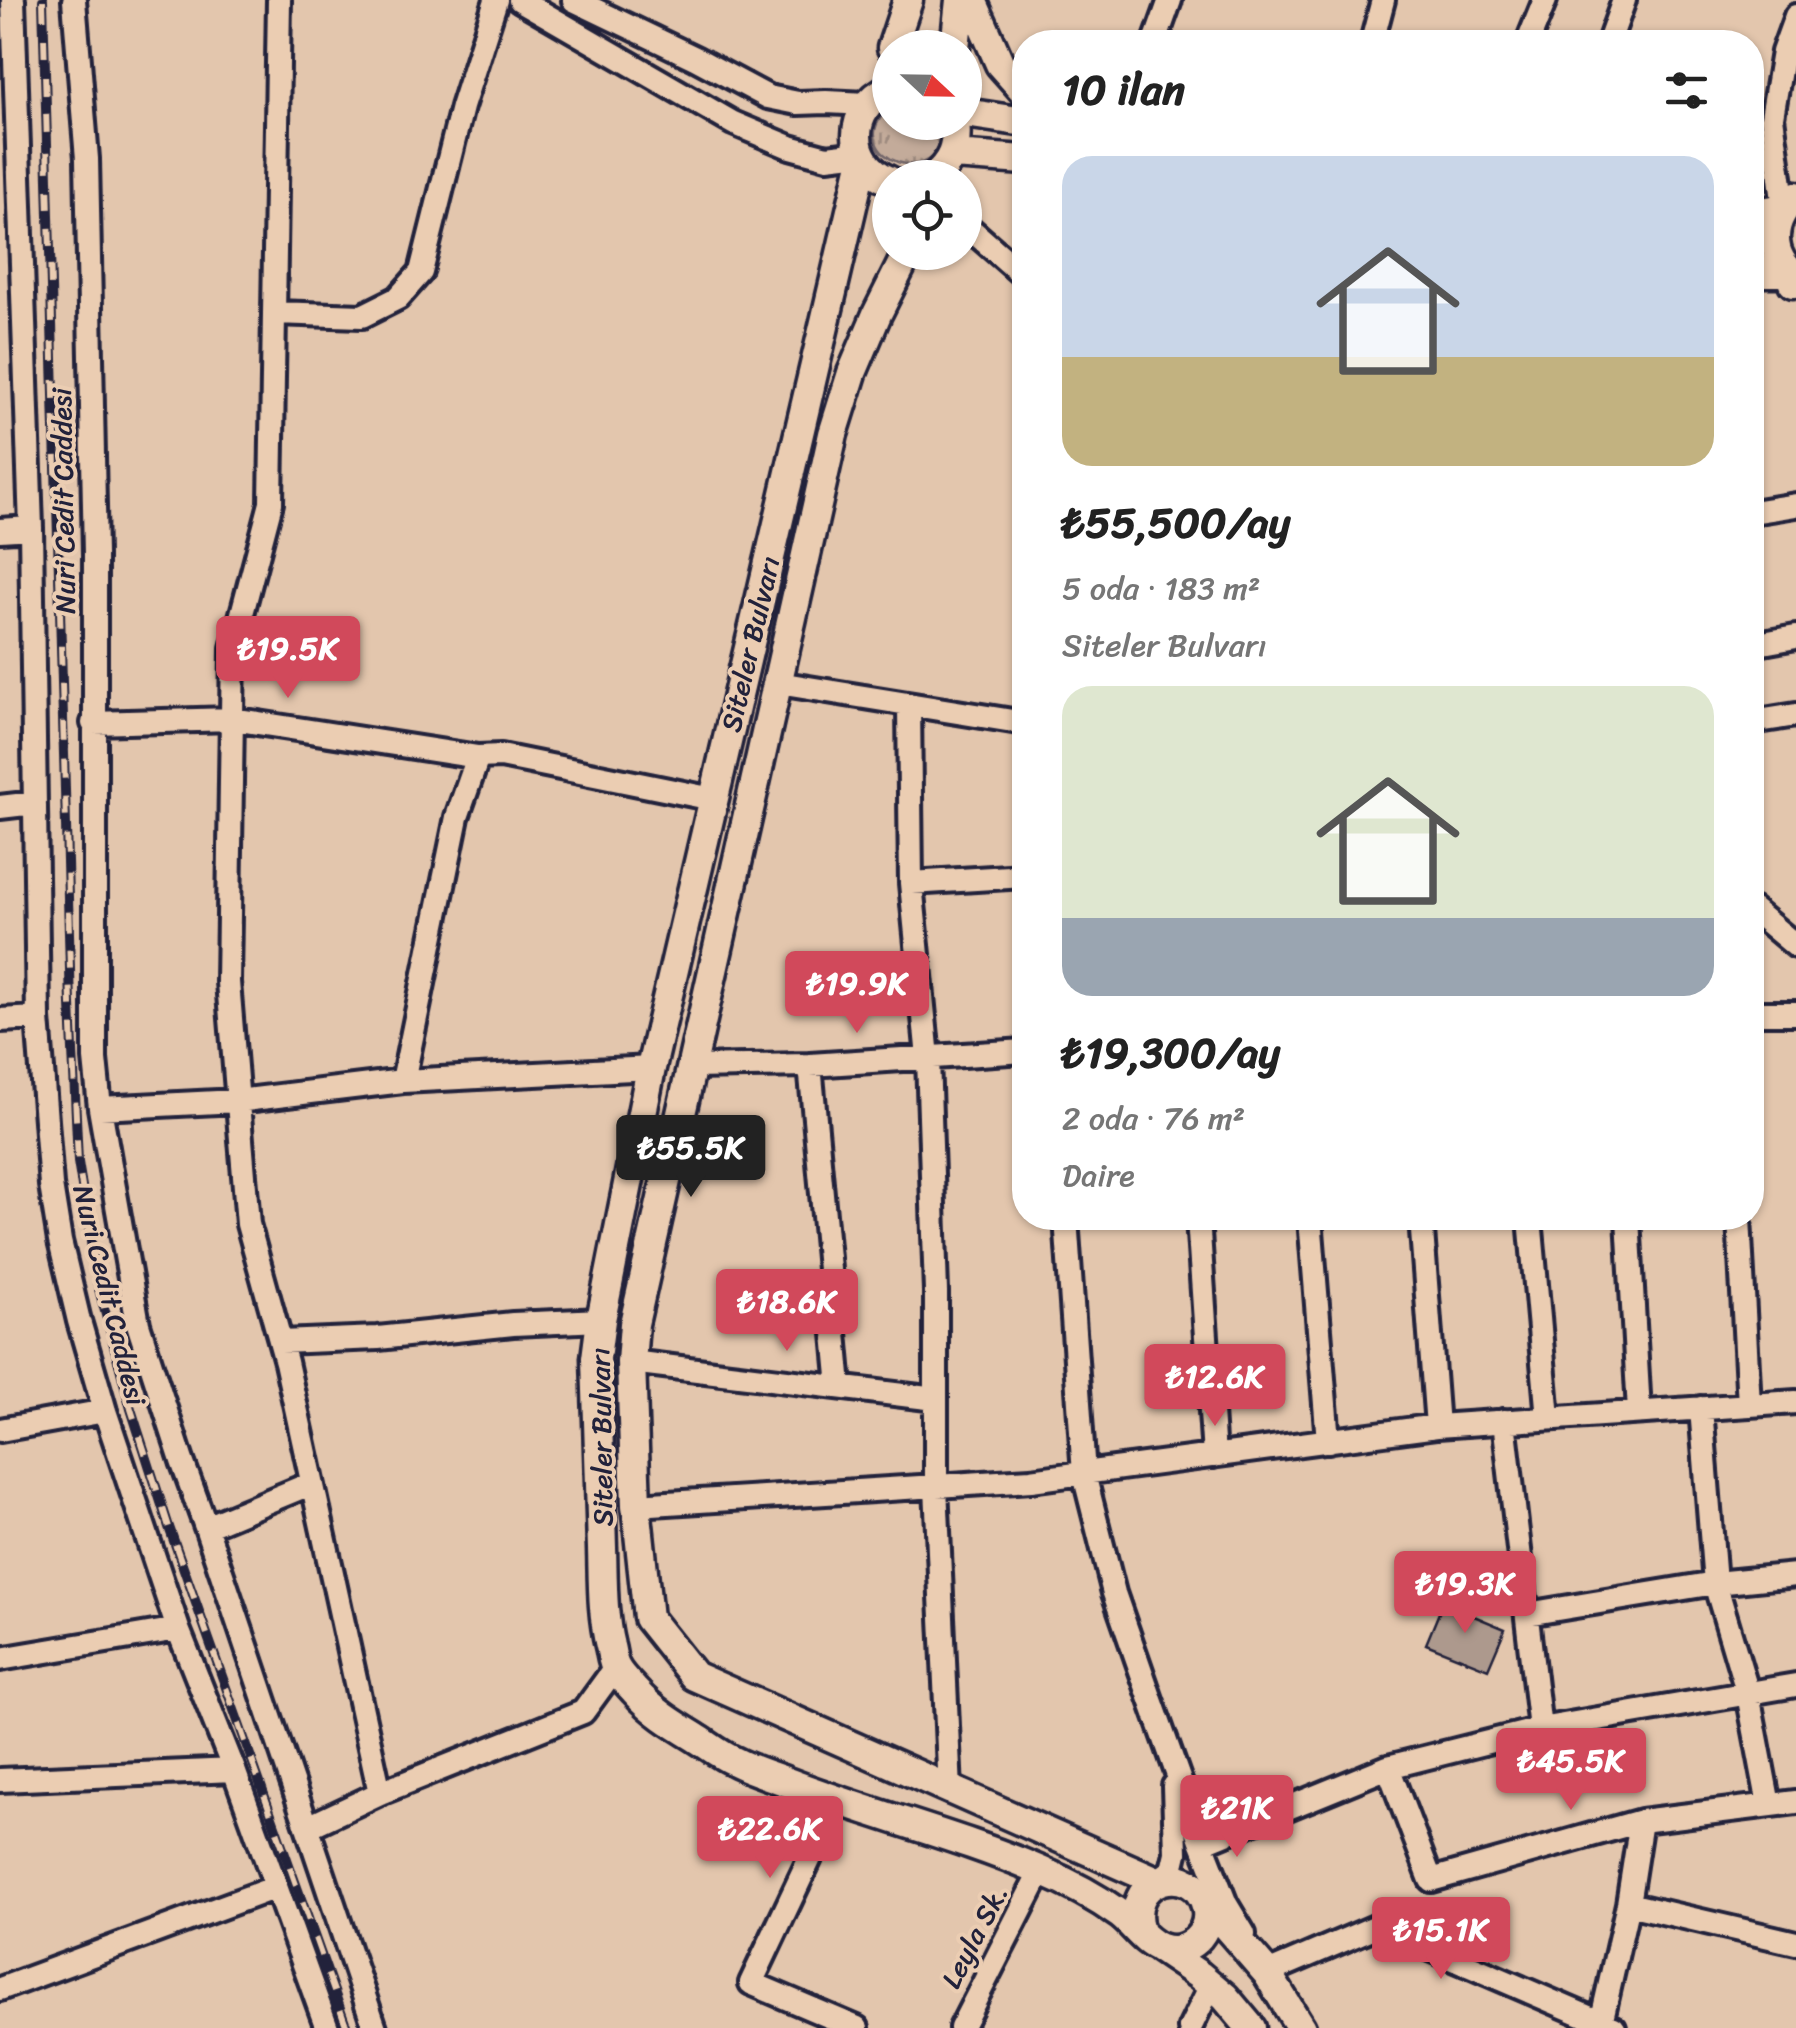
<!DOCTYPE html>
<html lang="tr">
<meta charset="utf-8">
<style>
body{margin:0;font-family:Sriracha,sans-serif;background:#f2f2f2;color:#222;height:100vh;display:flex;flex-direction:column;font-size:38px;white-space:nowrap}
*{box-sizing:border-box;margin:0}
p{font-size:32px;color:#767676}
.icon{flex:none;width:55px;height:55px;fill:none;stroke:currentColor;stroke-width:2;stroke-linecap:round;stroke-linejoin:round}
.map{position:relative;flex:1;overflow:hidden}
.side{position:absolute;left:1012px;top:30px;width:752px;height:1200px;display:flex;flex-direction:column;background:#fff;border-radius:40px;box-shadow:0 2px 8px #0004}
.side>*{flex:none}
.needle{width:65px;rotate:112deg}
.controls{position:absolute;left:872px;top:30px;display:grid;gap:20px}
.controls a{display:grid;place-items:center;width:110px;height:110px;border-radius:50%;background:#fff;box-shadow:0 2px 8px #0004;font-size:50px}
.price{position:absolute;translate:-50% -85px;padding:0 22px;border-radius:10px;background:#d1495b;color:#fff;font-size:32px;line-height:65px;filter:drop-shadow(0 2px 5px #0008)}
.price::after{content:'';position:absolute;left:50%;top:60px;width:30px;height:22px;margin-left:-15px;background:inherit;clip-path:polygon(0 0,100% 0,50% 100%)}
.price.on{background:#222;color:#fff}
ul{padding:0;list-style:none}
li{display:grid;align-content:center;gap:20px;height:530px;padding:0 50px}
li span{display:grid;place-items:center;height:310px;border-radius:30px;color:#555}
li>.icon{margin-inline-start:auto}
span .icon{width:180px;height:180px;fill:#fffc;stroke-width:1}
li b{font-size:42px}
h2{display:flex;justify-content:space-between;align-items:center;height:120px;padding:0 50px;font-size:42px}
.map>svg:first-child{display:block}
.grass{fill:url(#grass-tufts);stroke:#72666a;stroke-width:2.5}
.building{fill:#ad998d;stroke:#22223b;stroke-width:2.5}
.lines{fill:none;stroke-linecap:round;stroke-linejoin:round}
.minor-casing{stroke:#22223b;stroke-width:30}
.major-casing{stroke:#22223b;stroke-width:35}
.minor{stroke:#ebcdb2;stroke-width:22}
.major{stroke:#ebcdb2;stroke-width:28}
.rail-casing{stroke:#22223b;stroke-width:10}
.rail{stroke:#ebcdb2;stroke-width:6;stroke-dasharray:19;stroke-linecap:butt}
.labels{text-anchor:middle;stroke-width:8;stroke-linejoin:round;paint-order:stroke}
.street-label{font-size:28px;fill:#22223b;stroke:#ebcdb2}
</style>
<div class="map">
<svg width="1796" height="2028" viewBox="0 0 1796 2028">
<defs>
<pattern id="grass-tufts" width="24" height="20" patternUnits="userSpaceOnUse" patternTransform="scale(2.5)"><rect width="24" height="20" fill="#c3ab9a"/><path d="M3 7l-1-3M5 7V3M7 7l1-3M15 17l-1-3M17 17v-4M19 17l1-3" fill="none" stroke="#9e8b7f"/></pattern>
</defs>
<rect width="100%" height="100%" fill="#e3c6ad"/>
<filter id="ink" filterUnits="userSpaceOnUse"><feTurbulence type="fractalNoise" baseFrequency=".01" numOctaves="2"/><feDisplacementMap in="SourceGraphic" scale="20" xChannelSelector="R" yChannelSelector="G"/><feConvolveMatrix kernelMatrix="1 2 1 2 8 2 1 2 1" color-interpolation-filters="sRGB"/></filter>
<g filter="url(#ink)">
<path class="grass" d="M890,107V122L938,123C952,198 834,158 890,107Z"/>
<path class="building" d="M1443,1603L1505,1629L1488,1669L1426,1644Z"/>
<g class="lines">
<defs>
<path id="minor" d="M13,0L31,528L38,1018L51,1185L60,1241L79,1321L105,1411L178,1629L234,1770L327,2028
M74,0L87,159L95,555V1059L100,1108L138,1324L182,1461L206,1527
M279,0L271,503L233,648L228,982L248,1224L286,1362L380,1793
M520,0L733,123L790,147L827,157L861,153
M574,0L695,58L768,97L798,103L826,102L867,104
M1155,42L1170,0
M1372,42L1383,0
M1528,42L1545,0
M1609,42L1624,0
M1784,208L1772,117L1783,52L1796,16
M965,221L967,226L1025,277
M275,313L362,316L398,298L421,272L462,107L496,0
M1752,512L1796,505
M0,530L31,528
M1752,645L1796,637
M778,683L1025,723
M909,705L911,883L928,1058L936,1292V1487L950,1791
M1752,722L1796,715
M93,723L232,719L478,757
M0,807L34,803
M911,883L1025,876
M1752,909L1796,946
M1752,1013H1796
M0,1020L38,1018
M810,1065L840,1387
M691,1067L810,1065L1025,1051
M403,1081L457,817L478,757L501,756L713,799
M100,1108L237,1101L403,1081L651,1068
M1066,1218L1084,1474L1114,1593L1150,1697L1202,1843L1226,1904L1244,1934
M1198,1218L1214,1456
M1310,1218L1328,1441
M1421,1218L1437,1426
M1530,1218L1548,1418
M1628,1218L1639,1412
M1739,1218L1749,1405
M281,1342L378,1338L513,1324L601,1320
M631,1362L936,1399
M1701,1408L1715,1583L1748,1694L1769,1805
M1504,1421L1540,1729
M0,1430L105,1411
M312,1483L206,1527L375,2028
M636,1505L1031,1480L1437,1426L1796,1402
M1527,1614L1715,1583L1796,1575
M0,1659L178,1629
M1388,1767L1431,1880L1641,1821L1796,1802
M0,1780L234,1770
M837,1801L751,1983L857,2028
M308,1827L380,1793L583,1712L615,1668
M1202,1843L1388,1767L1540,1729L1796,1685
M1157,1881L1172,1870L1176,1853L1174,1786
M1628,1904L1796,1943
M1260,1962L1267,1973L1377,1926L1614,2028
M0,1989L276,1887
M1601,2023L1628,1904L1641,1821
M961,2028L1041,1871
M1190,2028L1211,1985"/>
<path id="major" d="M972,0L1000,64L1025,92
M892,48L908,0
M955,48L960,0
M890,88C847,108 845,162 890,181
M965,113L1025,122
M953,155L1025,160
M863,159L651,1068L601,1320L596,1358C598,1421 600,1485 602,1548C603,1581 602,1614 610,1646C612,1653 612,1662 616,1668C620,1676 629,1684 635,1691C654,1712 672,1723 695,1737C708,1745 720,1755 734,1761C751,1770 772,1776 790,1783C873,1815 960,1836 1041,1871C1070,1883 1096,1897 1121,1915C1135,1926 1145,1943 1161,1948C1187,1957 1213,1932 1206,1906C1194,1859 1122,1876 1140,1932
M933,178C952,162 958,147 955,122
M1796,196C1770,219 1766,254 1796,277
M1752,214L1784,208
M908,252L877,314L852,373L833,434L634,1324L631,1362L636,1505L648,1618L694,1676L1157,1881
M1752,272H1789L1793,283
M1206,1903L1267,1973L1301,2028
M1159,1948L1199,1975L1225,1997L1251,2028"/>
</defs>
<use href="#minor" class="minor-casing"/>
<use href="#major" class="major-casing"/>
<use href="#minor" class="minor"/>
<use href="#major" class="major"/>
<defs>
<path id="rail" d="M43,0L71,1005L78,1162L98,1285L131,1409L169,1527L347,2028"/>
</defs>
<use href="#rail" class="rail-casing"/>
<use href="#rail" class="rail"/>
</g>
</g>
<g class="labels">
<g class="street-label">
<text transform="translate(63 501) rotate(-91)" y="10">Nuri Cedit Caddesi</text>
<text transform="translate(750 644) rotate(-77)" y="10">Siteler Bulvarı</text>
<text transform="translate(110 1295) rotate(76)" y="10">Nuri Cedit Caddesi</text>
<text transform="translate(601 1437) rotate(-91)" y="10">Siteler Bulvarı</text>
<text transform="translate(974 1936) rotate(-63)" y="10">Leyla Sk.</text>
</g>
</g>
</svg>
<div class="controls">
<a><svg class="needle" viewBox="-14 -14 28 28"><path d="M0-13l5 13h-10z" fill="#e53935"/><path d="M0 13l5-13h-10z" fill="#767676"/></svg></a>
<a><svg class="icon" aria-label="locate" viewBox="0 0 24 24"><circle cx="12" cy="12" r="6"/><path d="M12 2v4M12 18v4M2 12h4M18 12h4"/></svg></a>
</div>
<b class="price" style="left:288px;top:701px">₺19.5K</b>
<b class="price" style="left:857px;top:1036px">₺19.9K</b>
<b class="price on" style="left:691px;top:1200px">₺55.5K</b>
<b class="price" style="left:787px;top:1354px">₺18.6K</b>
<b class="price" style="left:1215px;top:1429px">₺12.6K</b>
<b class="price" style="left:1465px;top:1636px">₺19.3K</b>
<b class="price" style="left:1571px;top:1813px">₺45.5K</b>
<b class="price" style="left:1237px;top:1860px">₺21K</b>
<b class="price" style="left:770px;top:1881px">₺22.6K</b>
<b class="price" style="left:1441px;top:1982px">₺15.1K</b>
<section class="side">
<h2>10 ilan<svg class="icon" aria-label="filters" viewBox="0 0 24 24"><path d="M4 7h16M4 17h16"/><circle cx="9" cy="7" r="2"/><circle cx="15" cy="17" r="2"/></svg></h2>
<ul>
<li><span style="background:linear-gradient(#c9d6e8 65%,#c2b280 0)"><svg class="icon" aria-label="home" viewBox="0 0 24 24"><path d="M3 11l9-7 9 7M6 9v11h12V9"/></svg></span><div><b>₺55,500/ay</b><p>5 oda · 183 m²</p><p>Siteler Bulvarı</p></div></li>
<li><span style="background:linear-gradient(#dfe7d0 75%,#9aa5b1 0)"><svg class="icon" aria-label="home" viewBox="0 0 24 24"><path d="M3 11l9-7 9 7M6 9v11h12V9"/></svg></span><div><b>₺19,300/ay</b><p>2 oda · 76 m²</p><p>Daire</p></div></li>
</ul>
</section>
</div>
